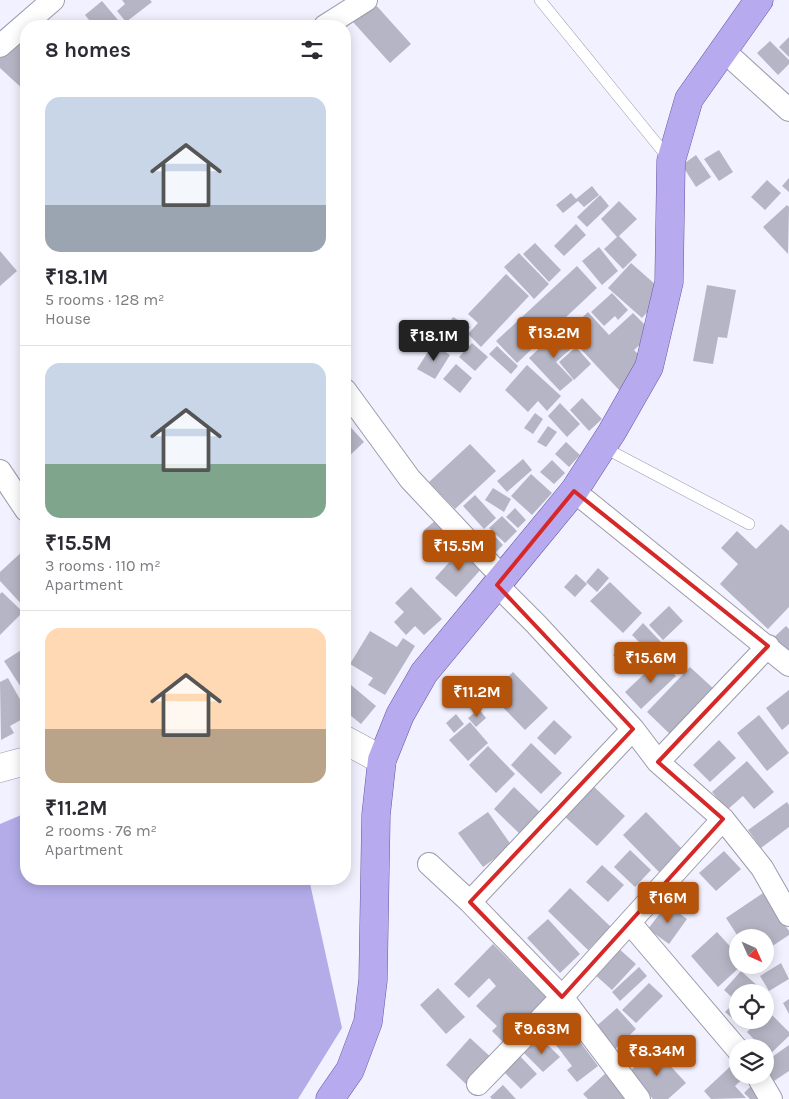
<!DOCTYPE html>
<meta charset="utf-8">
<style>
body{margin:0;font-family:Karla,sans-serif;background:#f7f7f7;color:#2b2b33;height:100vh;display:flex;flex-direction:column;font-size:19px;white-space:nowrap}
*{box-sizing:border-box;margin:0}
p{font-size:16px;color:#7c7c81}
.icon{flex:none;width:28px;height:28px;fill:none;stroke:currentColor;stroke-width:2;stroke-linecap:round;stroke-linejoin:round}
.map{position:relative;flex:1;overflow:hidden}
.sheet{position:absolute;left:20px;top:20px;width:331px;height:865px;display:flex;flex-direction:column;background:#fff;border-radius:20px;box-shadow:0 2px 12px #0003}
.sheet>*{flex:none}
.needle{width:32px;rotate:135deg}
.tools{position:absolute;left:729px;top:929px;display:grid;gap:10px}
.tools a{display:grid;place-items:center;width:45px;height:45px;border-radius:50%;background:#fff;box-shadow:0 2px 12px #0003;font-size:25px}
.price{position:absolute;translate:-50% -42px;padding:0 11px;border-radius:5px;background:#b45309;color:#fff;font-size:16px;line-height:32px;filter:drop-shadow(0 1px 2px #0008)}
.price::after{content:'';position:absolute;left:50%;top:30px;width:15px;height:11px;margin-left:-8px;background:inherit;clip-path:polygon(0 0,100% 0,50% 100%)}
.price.current{background:#222;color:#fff}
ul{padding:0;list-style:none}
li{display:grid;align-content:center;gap:10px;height:265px;padding:0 25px}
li+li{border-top:1px solid #e1e1e2}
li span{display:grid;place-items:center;height:155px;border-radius:15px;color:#555}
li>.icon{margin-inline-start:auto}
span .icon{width:90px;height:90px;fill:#fffc;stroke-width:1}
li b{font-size:21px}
h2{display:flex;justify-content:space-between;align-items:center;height:60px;padding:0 25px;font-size:21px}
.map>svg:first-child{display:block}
.water{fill:#b3ace9}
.building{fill:#b6b5c5}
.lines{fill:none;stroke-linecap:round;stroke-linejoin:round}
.lane-casing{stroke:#9c9bab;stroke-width:12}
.street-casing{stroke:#9c9bab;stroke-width:24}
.secondary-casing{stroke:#9c9bab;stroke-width:29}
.primary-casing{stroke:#6656a4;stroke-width:29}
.lane{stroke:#fff;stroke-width:11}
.street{stroke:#fff;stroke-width:22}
.secondary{stroke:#fff;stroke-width:28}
.primary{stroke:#b8aaef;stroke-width:28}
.marked{fill:none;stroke:#d62828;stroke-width:4;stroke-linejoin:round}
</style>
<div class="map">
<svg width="789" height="1099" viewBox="0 0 789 1099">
<rect width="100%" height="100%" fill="#f2f1ff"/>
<path class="water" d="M26,813V879H309L342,1028L298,1099H0V824Z"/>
<path class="building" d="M122,0H150L152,2L126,22L117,11L125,4Z
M102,1L123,26H94L85,15Z
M374,3L411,44L390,63L353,22Z
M789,37V57L779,47Z
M19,38L26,45V92L0,68V58Z
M770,41L789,60V64L778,75L757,53Z
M719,150L733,172L719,181L704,159Z
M696,155L711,177L696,187L682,165Z
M789,178V192L782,186Z
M767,180L781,193L765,210L751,197Z
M592,186L599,195L584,207L578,201L563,213L556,205L571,193L576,199Z
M600,195L609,206L587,227L577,217Z
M619,201L637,219L619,236L637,255L623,269L604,249L617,237L601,219Z
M787,205L789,207L788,254L763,227Z
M576,224L586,235L564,256L554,246Z
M535,243L561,270L549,282L523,254Z
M599,247L618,271L602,285L582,261Z
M0,251L17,271L0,286Z
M519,253L549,284L534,299L504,267Z
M631,263L665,293L642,318L608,288Z
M577,266L597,288L517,363L496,341Z
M506,274L529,296L481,347L468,334L478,323L468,314Z
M707,285L736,290L727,338L718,337L713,364L693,361Z
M612,293L628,310L618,320L615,316L604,326L591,312Z
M588,312L609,335L633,313L653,333L634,350L647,363L619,390L566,333Z
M453,317L470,327L455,351L438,341Z
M560,329L575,345L556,362L573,380L560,391L529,358Z
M472,343L488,357L475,371L459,357Z
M433,344L450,355L435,379L417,369Z
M497,346L518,366L511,374L489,354Z
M576,347L591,364L574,380L559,362Z
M456,364L472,378L460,393L443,379Z
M527,365L561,396L547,411L538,401L528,412L505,390Z
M582,398L602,419L589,431L570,410Z
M560,403L580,424L567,437L548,416Z
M535,413L543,419L533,434L524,428Z
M345,421L364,442L345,460Z
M548,426L557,432L546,447L537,442Z
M566,442L580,455L569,467L555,454Z
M470,444L496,471L455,509L429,482Z
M523,459L532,470L507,492L497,481Z
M552,460L565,473L554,484L540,472Z
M531,474L552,493L532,515L511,496Z
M493,488L511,499L504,512L485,500Z
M475,495L496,518L484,529L463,506Z
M515,508L526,520L518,528L506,517Z
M502,516L517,531L505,543L489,528Z
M436,520L457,543L444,554L423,531Z
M781,524L789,531V607L768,629L720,584L738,564L721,548L737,531L756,549Z
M489,530L503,545L491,557L476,542Z
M26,548V609L0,581V572Z
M462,548L483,567L456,597L435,578Z
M598,568L609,578L597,592L586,582Z
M576,574L587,584L575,597L564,587Z
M610,582L642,613L623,633L590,601Z
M411,587L442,619L424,635L415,626L406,635L394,622L404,612L395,603Z
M2,592L23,612L0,635V594Z
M669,606L683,621L663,640L649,625Z
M643,623L661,642L650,653L632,635Z
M786,626L789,629V661L770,641Z
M370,631L397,647L403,638L415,646L385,695L368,685L373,678L350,664Z
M625,643L643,662L631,673L613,655Z
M26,647V695L4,661Z
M660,659L676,676L641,709L625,692Z
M690,667L715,690L672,736L647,712Z
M513,672L548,708L525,730L490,694Z
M8,678L26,710V717L10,726L14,733L1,740L0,682Z
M345,680L376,706L361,724L345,711Z
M789,690V724L782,730L766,708Z
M479,709L486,718L476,727L468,718Z
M456,714L464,724L454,733L446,723Z
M759,715L789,753L767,771L737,733Z
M554,720L572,737L555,755L537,738Z
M470,722L488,743L468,761L449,740Z
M719,740L736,758L710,782L693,765Z
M531,743L562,773L541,794L511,765Z
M488,746L515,774L496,793L469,765Z
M747,761L774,792L754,809L743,796L727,810L712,792Z
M591,784L625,816L597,846L563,815Z
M514,787L541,813L521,835L494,809Z
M787,802L789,805V827L761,848L748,830Z
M488,812L512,846L483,867L458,833Z
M646,812L682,849L659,872L623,835Z
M630,850L651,870L635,887L614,867Z
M724,851L741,869L716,891L699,873Z
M602,865L624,885L608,902L586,882Z
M570,888L611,927L588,950L548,911Z
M763,893L789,931V935L765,951V938H739L726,918Z
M667,904L687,919L669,944L648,929Z
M548,919L580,954L560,973L527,938Z
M717,932L738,955V965H742L718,987L691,956Z
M493,944L552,1003L506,1045L492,1031L497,1026L476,1006L496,986L489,978L469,998L454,984Z
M617,947L636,964L612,990L593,973Z
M781,963L789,979L769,991L760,976Z
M639,967L647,976L620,1001L612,992Z
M741,971L760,988L756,992H738V1012L732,1018L725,1012L736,1001L724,990Z
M649,983L663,996L636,1023L622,1010Z
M438,988L465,1017L446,1034L420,1005Z
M789,999V1014L783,1003Z
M617,1008L636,1029L612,1052L592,1030Z
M768,1011L789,1032V1036L769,1055L765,1051V1048H762L747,1032L759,1020H765V1015Z
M560,1015L598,1066L577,1082L567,1070L572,1066L543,1028Z
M540,1037L560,1057L543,1072L524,1053Z
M470,1038L494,1060L469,1087L446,1065Z
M789,1045V1071L774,1081L765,1067V1062Z
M655,1049L686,1083L668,1099H653L629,1072Z
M518,1054L537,1074L521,1089L502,1070Z
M734,1063L738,1066V1075H747L735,1086L746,1098L711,1099L704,1091Z
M607,1072L632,1099H588L583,1094Z
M754,1083L763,1099H750L744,1093Z
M503,1085L516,1099H492L490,1097Z"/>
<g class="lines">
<defs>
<path id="lane" d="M540,0L670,160
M603,447L749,524"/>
<path id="street" d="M325,26L366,0
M0,46L53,0
M724,51L789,110
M345,390L410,479L503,578
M0,471L26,510
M574,491L789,665
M497,585L536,624L633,729L658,762L723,819L762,868L789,915
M658,762L768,646
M429,864L470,902L562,997L639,1099
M470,902L633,729
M630,923L738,1050
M757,1075L771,1099
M478,1084L562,997L723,819"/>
<path id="secondary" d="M345,740L382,760
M0,768L26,761"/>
<path id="primary" d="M330,1099L350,1070L368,1022L373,980L376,815L382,760L400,715L424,673L574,491L612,432L649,367L669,282L671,161L689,99L759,0"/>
</defs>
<use href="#lane" class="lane-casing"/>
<use href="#street" class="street-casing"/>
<use href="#secondary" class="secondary-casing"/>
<use href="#primary" class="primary-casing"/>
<use href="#lane" class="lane"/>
<use href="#street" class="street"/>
<use href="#secondary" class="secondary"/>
<use href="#primary" class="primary"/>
</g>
<path class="marked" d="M574,491L768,646L658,762L723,819L562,997L470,902L633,729L497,585Z"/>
</svg>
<div class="tools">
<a><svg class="needle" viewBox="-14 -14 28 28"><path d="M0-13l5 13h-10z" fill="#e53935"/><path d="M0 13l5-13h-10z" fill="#7c7c81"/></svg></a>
<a><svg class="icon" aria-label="locate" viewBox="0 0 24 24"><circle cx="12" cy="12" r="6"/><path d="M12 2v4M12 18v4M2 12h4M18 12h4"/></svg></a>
<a><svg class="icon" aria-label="layers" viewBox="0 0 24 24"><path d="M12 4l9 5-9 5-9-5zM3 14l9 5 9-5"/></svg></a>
</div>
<b class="price" style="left:554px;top:359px">₹13.2M</b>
<b class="price current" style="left:434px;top:362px">₹18.1M</b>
<b class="price" style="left:459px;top:572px">₹15.5M</b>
<b class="price" style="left:651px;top:684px">₹15.6M</b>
<b class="price" style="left:477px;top:718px">₹11.2M</b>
<b class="price" style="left:668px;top:924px">₹16M</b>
<b class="price" style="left:542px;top:1055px">₹9.63M</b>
<b class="price" style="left:657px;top:1077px">₹8.34M</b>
<section class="sheet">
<h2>8 homes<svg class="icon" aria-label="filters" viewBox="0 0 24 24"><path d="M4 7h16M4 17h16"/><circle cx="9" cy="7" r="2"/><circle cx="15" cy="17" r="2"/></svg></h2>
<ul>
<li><span style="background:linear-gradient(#c9d6e8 70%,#9aa5b1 0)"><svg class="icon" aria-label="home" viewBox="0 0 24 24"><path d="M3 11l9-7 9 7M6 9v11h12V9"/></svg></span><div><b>₹18.1M</b><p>5 rooms · 128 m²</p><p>House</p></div></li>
<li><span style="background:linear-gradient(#c9d6e8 65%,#7fa58c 0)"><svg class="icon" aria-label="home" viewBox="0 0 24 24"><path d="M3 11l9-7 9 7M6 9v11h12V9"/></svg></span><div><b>₹15.5M</b><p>3 rooms · 110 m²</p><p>Apartment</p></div></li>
<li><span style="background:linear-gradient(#ffd9b3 65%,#b9a48a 0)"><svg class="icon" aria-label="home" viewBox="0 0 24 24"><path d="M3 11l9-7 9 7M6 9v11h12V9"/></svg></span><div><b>₹11.2M</b><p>2 rooms · 76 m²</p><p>Apartment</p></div></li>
</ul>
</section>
</div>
